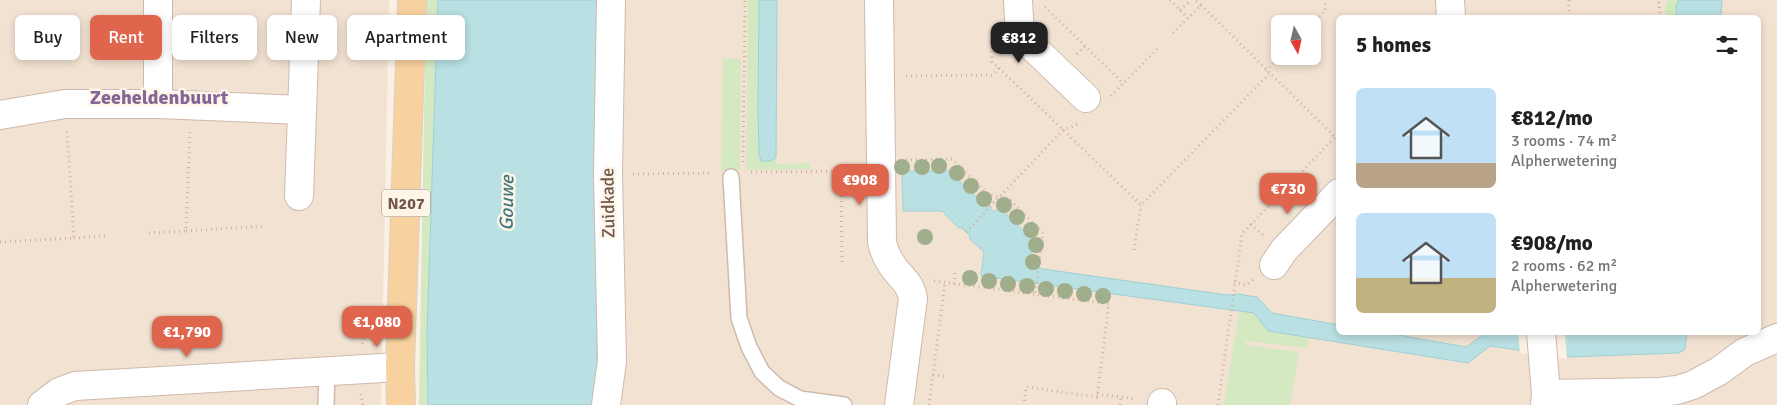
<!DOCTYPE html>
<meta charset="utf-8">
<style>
body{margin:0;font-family:Signika,sans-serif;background:#f6f6f6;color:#202124;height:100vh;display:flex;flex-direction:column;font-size:19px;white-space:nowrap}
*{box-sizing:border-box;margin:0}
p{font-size:16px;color:#757577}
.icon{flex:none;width:28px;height:28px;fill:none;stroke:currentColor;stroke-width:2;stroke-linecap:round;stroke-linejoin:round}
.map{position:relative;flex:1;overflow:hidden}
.side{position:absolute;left:1336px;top:15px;width:425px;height:320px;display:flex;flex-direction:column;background:#fff;border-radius:8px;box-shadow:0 2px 8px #0003}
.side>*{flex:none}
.top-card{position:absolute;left:15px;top:15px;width:475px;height:45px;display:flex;gap:10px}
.needle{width:32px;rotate:172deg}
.controls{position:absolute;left:1271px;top:15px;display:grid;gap:10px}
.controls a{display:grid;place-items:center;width:50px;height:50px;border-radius:8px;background:#fff;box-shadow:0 2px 8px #0003;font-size:25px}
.price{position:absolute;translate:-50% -42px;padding:0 11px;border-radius:10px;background:#e0654d;color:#fff;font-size:16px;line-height:32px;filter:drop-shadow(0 1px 2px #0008)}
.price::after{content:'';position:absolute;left:50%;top:30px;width:15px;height:11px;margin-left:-8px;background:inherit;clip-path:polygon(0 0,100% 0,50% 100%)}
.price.current{background:#222;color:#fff}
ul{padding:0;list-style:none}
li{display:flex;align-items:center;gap:15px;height:125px;padding:0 20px}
li span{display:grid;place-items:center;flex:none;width:140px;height:100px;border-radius:8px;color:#555}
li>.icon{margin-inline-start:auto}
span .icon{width:60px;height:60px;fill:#fffc;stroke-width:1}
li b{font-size:21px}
h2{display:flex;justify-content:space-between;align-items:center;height:60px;padding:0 20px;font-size:21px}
.pill{padding:0 18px;border-radius:8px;background:#fff;box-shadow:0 2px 8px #0003;font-size:18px;line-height:45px}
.pill.current{background:#e0654d;color:#fff}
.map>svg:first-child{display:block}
.residential{fill:#f2e2d2;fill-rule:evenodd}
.green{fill:#d4e8c2}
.water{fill:#b9e0e3;stroke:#9fd0d5}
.pier{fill:#fbf0e3}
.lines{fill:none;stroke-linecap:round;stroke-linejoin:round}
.service-casing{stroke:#cebaad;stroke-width:18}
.minor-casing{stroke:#cebaad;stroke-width:30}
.primary-casing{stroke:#d8d0cc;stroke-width:30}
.path{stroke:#d4b19f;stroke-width:3;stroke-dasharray:1 4;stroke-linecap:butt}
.service{stroke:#fff;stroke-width:15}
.minor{stroke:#fff;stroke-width:28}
.primary{stroke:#f7d19e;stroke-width:28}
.tree{fill:#a0ae8b}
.labels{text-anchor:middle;stroke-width:5;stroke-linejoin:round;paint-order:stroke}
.shield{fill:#fef5e9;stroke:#9c867a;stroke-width:1}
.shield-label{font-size:16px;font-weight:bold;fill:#72564a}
.street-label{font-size:18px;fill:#72564a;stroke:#fef5e9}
.water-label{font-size:19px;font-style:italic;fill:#42777e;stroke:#fef5e9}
.quarter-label{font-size:20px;font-weight:bold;fill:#836695;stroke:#fef5e9}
</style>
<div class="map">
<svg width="1777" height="405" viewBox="0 0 1777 405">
<rect width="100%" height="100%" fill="#fbf0e3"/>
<path class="residential" d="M0,0H389L381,405H0Z
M602,0H1777V405H589ZM1339,18H1759V332H1339ZM1280,24H1312V56H1280Z"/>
<path class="green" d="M426,0H438L427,333L428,405H419Z
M748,0H759L758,111L760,159L770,161L776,158V164L810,163V169L746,170Z
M1668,0H1679L1676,6L1677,17H1665V6Z
M723,59H741L740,170H721Z
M1239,311L1254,313L1268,331L1309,338L1307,348L1246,341V345L1299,352L1290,405H1224Z"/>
<path class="water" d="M438,0H597V366L594,405H428L427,333Z
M759,0H777L776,158L770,161H761L759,154L758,111Z
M1679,0H1722L1721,16L1719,18L1677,17L1676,6Z
M902,171H949L982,203H986L994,212L999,207L1033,240L1029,265L1043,269L1227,295L1238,294L1257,297L1272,313L1339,325V332L1387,333L1466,347L1486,333H1687L1685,349L1679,353L1567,357L1490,346L1468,363L1268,331L1254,313L981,276L984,252L969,238L970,236L961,227L959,228L942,211H903Z"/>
<path class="pier" d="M1518,333H1565L1567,359L1520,353Z"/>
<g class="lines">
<defs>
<path id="service" d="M731,177L739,318L749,347L762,372L779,388L800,399L844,405
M326,405L327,372"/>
<path id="minor" d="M879,0L882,242C884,251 887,258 892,265C901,279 909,280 913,298L899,405
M1018,0L1020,35L1086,98
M1450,0L1451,18
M158,104V0
M0,115L65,104H158L302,110
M299,196L306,0
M1274,265L1284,250L1339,193
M1541,332L1546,394
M42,405L59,392L75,386L400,367
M606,405L612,361L608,174L611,0
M1162,405V403
M1545,405L1546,394L1660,392L1677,390L1693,385L1719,371L1745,352L1777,338"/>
<path id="primary" d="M401,405L400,367L412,0"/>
</defs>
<use href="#service" class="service-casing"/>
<use href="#minor" class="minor-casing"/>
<use href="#primary" class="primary-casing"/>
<path class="path" d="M1170,0L1188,18
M1569,0V18
M1201,5L1339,141
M1045,7L1124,84
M1180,10L1191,0
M1660,18L1659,3L1661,0
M1312,24L1325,11V0
M1173,33L1201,5L1195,0
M1077,54L1085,46
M999,68L1141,205L1269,74
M1266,71L1281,56
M906,76L993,75L999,68L992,62V48L997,46
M1111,96L1160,46
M906,160L952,159L989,195L1009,199L1043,233L1035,295
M743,162L745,0
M841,171L842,263
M751,172L854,171
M633,174L712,173
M1294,180L1306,192
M1251,224L1263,235
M186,231L264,226
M966,232L1063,130L1081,123
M149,233L186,231L190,131
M74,238L109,236
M0,242L74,238L67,130
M1134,250L1141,205
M934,281L1109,304L1097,397L1026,387L1024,405
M1234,283L1247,285L1253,280
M954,284L955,273
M362,344L374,312
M933,375L944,376
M361,394L363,405
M1097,394L1136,399
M929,405L945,283
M1120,405L1121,397
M1218,405L1242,234L1339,133"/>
<use href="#service" class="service"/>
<use href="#minor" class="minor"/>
<use href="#primary" class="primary"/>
</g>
<g class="tree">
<circle cx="939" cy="166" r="8"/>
<circle cx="902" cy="167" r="8"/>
<circle cx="922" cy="167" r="8"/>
<circle cx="957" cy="173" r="8"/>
<circle cx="971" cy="186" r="8"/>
<circle cx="984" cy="199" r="8"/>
<circle cx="1004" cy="205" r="8"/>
<circle cx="1017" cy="217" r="8"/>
<circle cx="1031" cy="230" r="8"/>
<circle cx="925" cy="237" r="8"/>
<circle cx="1036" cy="245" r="8"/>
<circle cx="1033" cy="262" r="8"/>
<circle cx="970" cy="278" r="8"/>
<circle cx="989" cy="281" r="8"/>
<circle cx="1008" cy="284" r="8"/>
<circle cx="1027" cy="286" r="8"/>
<circle cx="1046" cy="289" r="8"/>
<circle cx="1065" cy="291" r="8"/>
<circle cx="1084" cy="294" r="8"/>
<circle cx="1103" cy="296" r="8"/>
</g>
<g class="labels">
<rect class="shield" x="382" y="189.5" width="48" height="27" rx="4"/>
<g class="shield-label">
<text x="406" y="209">N207</text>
</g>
<g class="street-label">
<text transform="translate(608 203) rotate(-91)" y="6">Zuidkade</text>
</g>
<g class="water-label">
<text transform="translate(506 203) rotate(-89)" y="7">Gouwe</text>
</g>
<g class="quarter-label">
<text x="159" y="104">Zeeheldenbuurt</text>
</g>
</g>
</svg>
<div class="controls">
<a><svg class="needle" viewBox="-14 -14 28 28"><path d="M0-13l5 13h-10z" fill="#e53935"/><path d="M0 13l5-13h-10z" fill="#757577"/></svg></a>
</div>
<b class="price current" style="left:1019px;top:64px">€812</b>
<b class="price" style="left:860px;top:206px">€908</b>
<b class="price" style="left:1288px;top:215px">€730</b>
<b class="price" style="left:377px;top:348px">€1,080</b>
<b class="price" style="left:187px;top:358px">€1,790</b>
<div class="top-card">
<a class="pill">Buy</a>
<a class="pill current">Rent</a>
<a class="pill">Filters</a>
<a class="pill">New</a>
<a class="pill">Apartment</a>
</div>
<section class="side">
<h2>5 homes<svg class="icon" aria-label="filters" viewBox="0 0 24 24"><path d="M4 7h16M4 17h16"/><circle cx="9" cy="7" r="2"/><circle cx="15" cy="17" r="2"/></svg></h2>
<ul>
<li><span style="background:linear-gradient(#bfe0f5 75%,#b9a48a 0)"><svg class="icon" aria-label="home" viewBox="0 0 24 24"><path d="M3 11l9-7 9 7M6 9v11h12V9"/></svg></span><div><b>€812/mo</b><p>3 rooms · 74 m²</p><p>Alpherwetering</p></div></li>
<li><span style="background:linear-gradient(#bfe0f5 65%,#c2b280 0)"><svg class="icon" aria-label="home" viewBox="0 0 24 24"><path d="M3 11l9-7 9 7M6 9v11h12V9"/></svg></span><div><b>€908/mo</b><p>2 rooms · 62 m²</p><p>Alpherwetering</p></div></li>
</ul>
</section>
</div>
